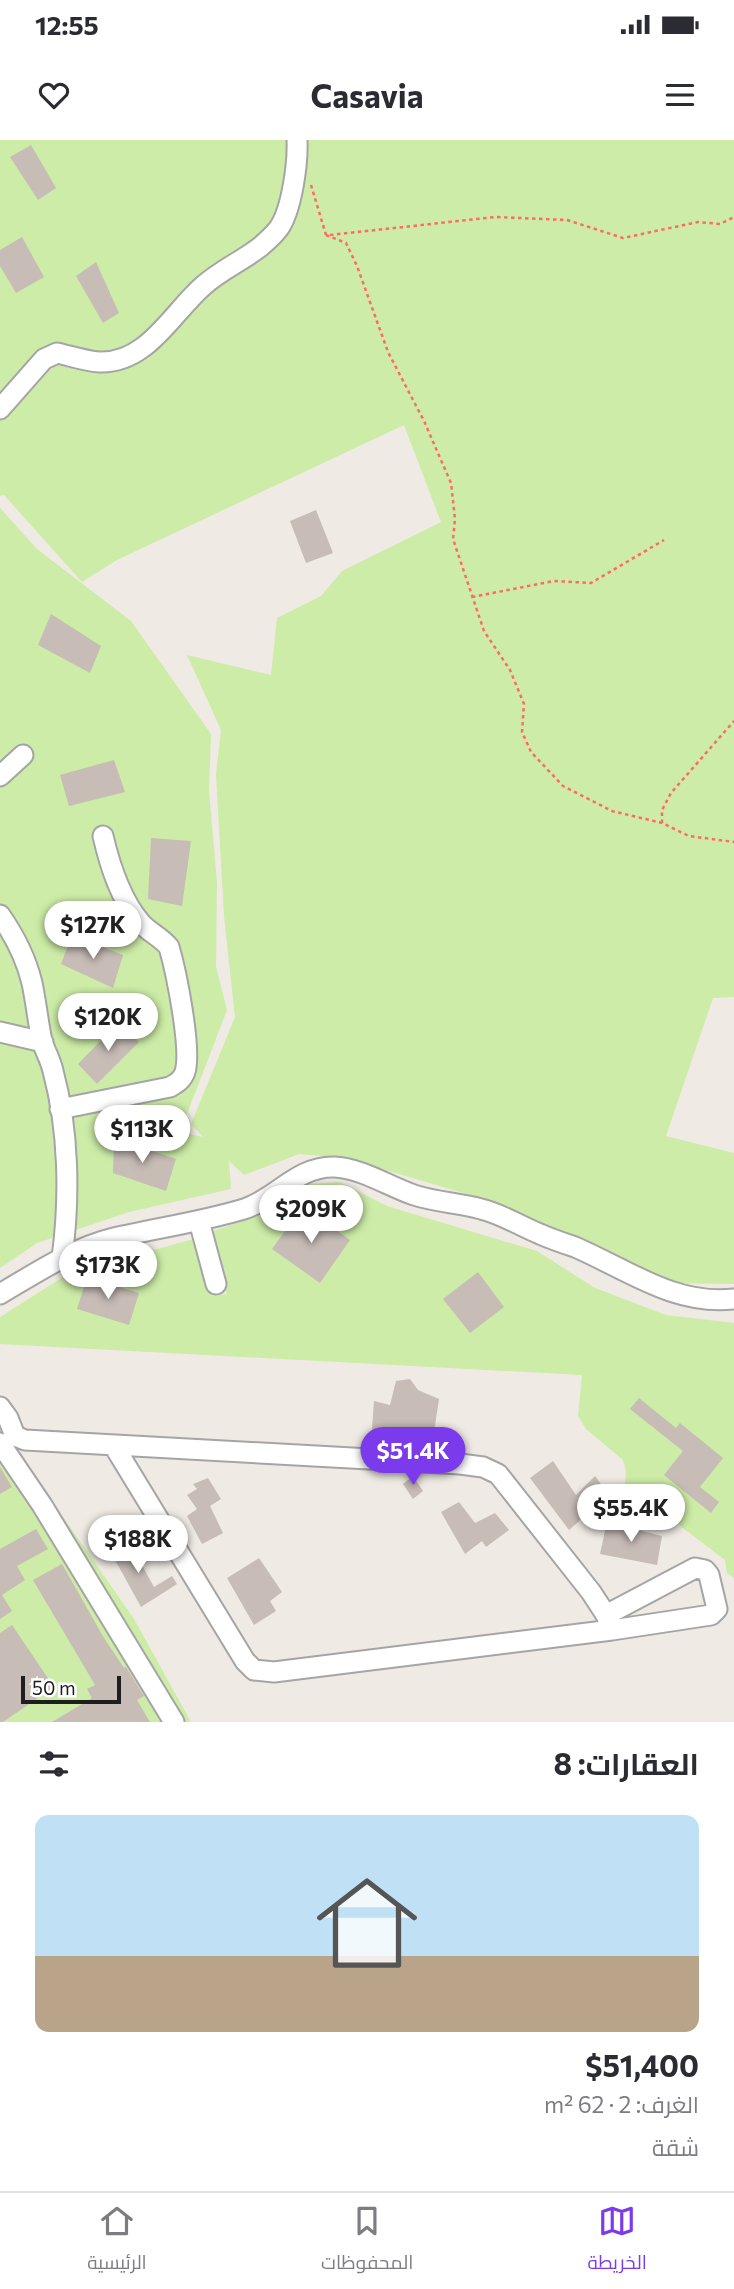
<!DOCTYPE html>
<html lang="ar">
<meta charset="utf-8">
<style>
body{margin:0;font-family:Commissioner,Cairo,sans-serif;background:#f2f2f3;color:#2b2b33;direction:rtl;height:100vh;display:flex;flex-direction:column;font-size:26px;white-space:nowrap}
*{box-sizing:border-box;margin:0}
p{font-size:23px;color:#7c7c81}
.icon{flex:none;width:38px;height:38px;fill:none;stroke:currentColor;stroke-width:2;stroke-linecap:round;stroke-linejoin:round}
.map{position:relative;height:1582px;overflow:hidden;direction:ltr}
.panel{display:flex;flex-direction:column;background:#fff;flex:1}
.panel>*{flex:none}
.scale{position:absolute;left:21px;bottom:18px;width:100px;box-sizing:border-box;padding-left:7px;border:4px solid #1e1e1e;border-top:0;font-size:19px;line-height:24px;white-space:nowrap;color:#1e1e1e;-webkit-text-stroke:5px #fff;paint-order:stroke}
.price{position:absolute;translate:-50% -60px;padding:0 16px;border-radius:24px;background:#fff;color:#222;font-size:23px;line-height:46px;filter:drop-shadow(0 2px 4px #0008)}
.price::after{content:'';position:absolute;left:50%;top:42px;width:21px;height:16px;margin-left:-10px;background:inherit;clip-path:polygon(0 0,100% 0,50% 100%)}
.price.active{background:#7c3aed;color:#fff}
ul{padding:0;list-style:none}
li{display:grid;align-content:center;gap:14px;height:371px;padding:0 35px}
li+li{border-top:2px solid #e1e1e2}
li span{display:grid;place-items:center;height:217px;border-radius:14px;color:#555}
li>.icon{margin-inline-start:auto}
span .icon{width:126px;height:126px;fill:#fffc;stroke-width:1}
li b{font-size:30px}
h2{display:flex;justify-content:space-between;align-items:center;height:84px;padding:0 35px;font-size:30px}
.status{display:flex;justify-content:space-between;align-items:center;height:49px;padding:0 35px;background:#fff;direction:ltr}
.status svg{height:19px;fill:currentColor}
header{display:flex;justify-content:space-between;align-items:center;height:91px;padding:0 35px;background:#fff;font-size:32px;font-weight:700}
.tab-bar{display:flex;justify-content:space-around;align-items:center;height:98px;border-top:2px solid #e1e1e2;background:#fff;font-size:19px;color:#7c7c81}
.tab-bar a{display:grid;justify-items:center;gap:4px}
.tab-bar .active{color:#7c3aed}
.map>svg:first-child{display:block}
.grass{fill:#cdeca7}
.building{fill:#c7bcb6}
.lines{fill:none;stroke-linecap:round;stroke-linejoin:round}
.minor-casing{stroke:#a5a5a5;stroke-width:23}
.path{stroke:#ff6b64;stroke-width:2.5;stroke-dasharray:3.5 3.5;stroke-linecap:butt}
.minor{stroke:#fff;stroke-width:19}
</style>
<div class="status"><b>12:55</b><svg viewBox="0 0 49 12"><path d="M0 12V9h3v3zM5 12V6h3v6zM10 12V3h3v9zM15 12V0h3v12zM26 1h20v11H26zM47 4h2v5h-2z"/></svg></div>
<header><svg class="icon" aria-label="menu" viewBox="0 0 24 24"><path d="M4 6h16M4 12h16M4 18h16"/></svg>Casavia<svg class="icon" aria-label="heart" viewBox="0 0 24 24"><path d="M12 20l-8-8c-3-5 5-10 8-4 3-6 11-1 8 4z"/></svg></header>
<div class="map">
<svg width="734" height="1582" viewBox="0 0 734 1582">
<rect width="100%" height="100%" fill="#efeae3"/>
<path class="grass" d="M0,0H734V857L713,858L666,996L734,1013V1144L663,1143L497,1063L345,1018L299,1014L244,1035L229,1021L231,1049L129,1072L37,1103L0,1128V368L37,409L131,481L211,594L209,651L217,742L216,827L227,870L180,992L203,997L191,984L235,877L224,776L216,634L221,590L187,515L271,535L277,478L321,456L342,431L441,382L404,285L117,420L82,442L4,355L0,356Z
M340,1042L387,1066L537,1111L595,1148L666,1175L734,1183V1438L727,1433L725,1420L625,1344L626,1331L623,1320L586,1289L578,1276L582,1235L0,1204V1177L68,1134L197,1098L212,1156L227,1154L210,1092L267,1073L306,1044Z
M0,1286L134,1479L191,1582H0Z"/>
<path class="building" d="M31,5L56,48L38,60L10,17Z
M22,97L44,137L16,153L0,126V110Z
M96,122L119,173L103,183L76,136Z
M316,370L333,413L306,423L290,381Z
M51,474L101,506L90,533L38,505Z
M114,620L125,652L69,666L60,635Z
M151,698L191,701L182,766L148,759Z
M72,795L123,815L113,848L61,824Z
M119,882L139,902L97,944L78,924Z
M114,998L176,1019L166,1051L113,1033Z
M303,1066L350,1100L320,1143L272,1109Z
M478,1132L504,1167L470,1193L443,1159Z
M87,1137L139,1153L129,1185L77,1169Z
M410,1239L418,1250L439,1259L433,1299L371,1303L374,1261L390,1265L396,1241Z
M639,1258L676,1288L680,1283L723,1318L700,1347L719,1362L711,1373L664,1335L683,1311L630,1269Z
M553,1321L576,1355L595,1336L609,1355L569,1390L530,1338Z
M0,1327L12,1347L0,1354Z
M413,1336L423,1351L413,1359L403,1344Z
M208,1338L221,1359L210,1366L223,1393L202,1404L187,1376L197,1369L187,1355L197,1349L193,1344Z
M459,1362L475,1383L495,1373L509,1390L486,1407L482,1401L465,1414L441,1372Z
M607,1382L662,1396L657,1425L600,1414Z
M36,1389L48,1409L17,1426L25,1440L2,1455L12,1471L0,1479V1409Z
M128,1400L154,1447L172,1436L177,1444L141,1467L109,1409Z
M259,1418L282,1452L270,1461L276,1471L254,1485L227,1438Z
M62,1424L104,1498L124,1528L126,1527L144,1556L137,1560L150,1582H52L92,1558L87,1549L95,1545L33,1440Z
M12,1485L54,1547L3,1582H0V1493Z"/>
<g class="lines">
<defs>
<path id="minor" d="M0,269L44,219L57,213C71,216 85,221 99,222C147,224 172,173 203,146C221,130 242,121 260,107C267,101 274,95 279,88C292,69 298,23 297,0
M0,636L23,615
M0,775C14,795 26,818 32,843C36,862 38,882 42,901C45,911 51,921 53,931C69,990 70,1058 62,1118
M0,892L43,902
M60,969L170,947C177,943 182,940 185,932C192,909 176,831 169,807C160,796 148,792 140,782C120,758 110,726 103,696
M199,1081L216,1144
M0,1154C36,1133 73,1108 114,1098C157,1088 201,1082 244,1069C276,1059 297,1026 334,1027C361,1028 388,1046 414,1055C435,1062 459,1063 481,1069C502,1074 520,1086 540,1094C551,1099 563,1103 575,1107C626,1129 675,1166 734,1159
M0,1267L8,1278L15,1296L25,1300L460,1324L483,1327L498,1334L591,1452L606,1475L610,1486
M0,1303L42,1365L174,1582
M114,1306L245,1521L254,1530L274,1532L612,1490L711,1475L717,1469L709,1435L705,1430L695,1428L606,1475"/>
</defs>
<use href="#minor" class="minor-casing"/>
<path class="path" d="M311,45L326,95
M326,95L346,103L357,126L388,212L424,281L451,343L455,379L453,399L484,491L510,530L524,564L522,592L531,612L563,646L612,671L662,683L689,696L734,702
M330,95L495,77L567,80L623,98L698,82L720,84L734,77
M472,457L554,441L591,443L664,400
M662,683V670L671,653L734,581"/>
<use href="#minor" class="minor"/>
</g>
</svg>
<div class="scale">50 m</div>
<b class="price" style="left:93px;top:821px">$127K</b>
<b class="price" style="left:108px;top:913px">$120K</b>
<b class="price" style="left:142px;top:1025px">$113K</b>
<b class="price" style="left:311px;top:1105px">$209K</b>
<b class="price" style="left:108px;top:1161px">$173K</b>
<b class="price active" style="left:413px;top:1347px">$51.4K</b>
<b class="price" style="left:631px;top:1404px">$55.4K</b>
<b class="price" style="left:138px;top:1435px">$188K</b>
</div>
<section class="panel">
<h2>العقارات: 8<svg class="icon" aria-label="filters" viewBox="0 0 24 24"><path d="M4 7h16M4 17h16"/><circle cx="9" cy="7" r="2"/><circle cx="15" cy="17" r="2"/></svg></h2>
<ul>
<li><span style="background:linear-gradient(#bfe0f5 65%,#b9a48a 0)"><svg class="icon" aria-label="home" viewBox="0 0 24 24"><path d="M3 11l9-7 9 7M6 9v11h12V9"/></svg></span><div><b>$51,400</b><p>الغرف: 2 · 62 m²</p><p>شقة</p></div></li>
</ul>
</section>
<nav class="tab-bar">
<a class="active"><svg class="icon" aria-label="map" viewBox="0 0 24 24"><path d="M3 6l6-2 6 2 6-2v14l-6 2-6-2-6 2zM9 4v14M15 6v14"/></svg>الخريطة</a>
<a><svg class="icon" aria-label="saved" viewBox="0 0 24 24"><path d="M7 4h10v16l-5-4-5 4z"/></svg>المحفوظات</a>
<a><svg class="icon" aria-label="home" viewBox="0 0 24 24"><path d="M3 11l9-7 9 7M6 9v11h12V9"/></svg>الرئيسية</a>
</nav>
